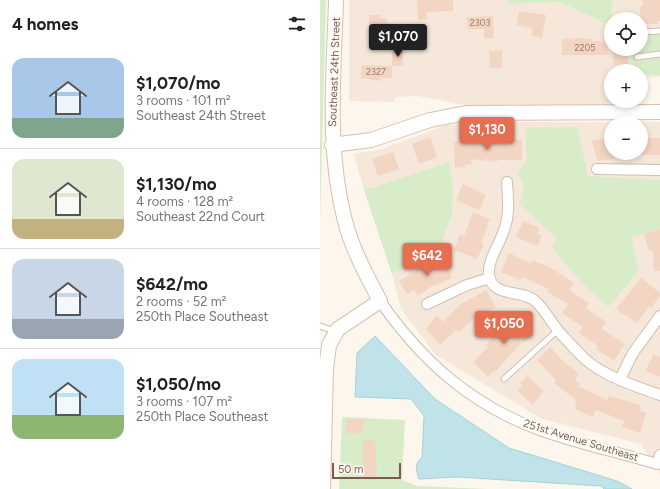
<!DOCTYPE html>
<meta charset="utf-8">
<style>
body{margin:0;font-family:Figtree,sans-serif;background:#f2f2f2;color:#202124;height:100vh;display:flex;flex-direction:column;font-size:15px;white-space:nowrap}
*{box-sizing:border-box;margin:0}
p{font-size:13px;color:#757577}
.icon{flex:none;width:22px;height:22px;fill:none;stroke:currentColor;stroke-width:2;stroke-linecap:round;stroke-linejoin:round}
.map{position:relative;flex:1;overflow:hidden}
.panel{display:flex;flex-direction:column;background:#fff;width:320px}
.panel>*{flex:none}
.controls{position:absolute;left:284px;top:12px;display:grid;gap:8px}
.controls a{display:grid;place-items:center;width:44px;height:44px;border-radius:50%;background:#fff;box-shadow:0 2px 6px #0003;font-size:20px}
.scale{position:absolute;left:12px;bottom:10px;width:69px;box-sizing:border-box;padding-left:4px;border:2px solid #7a5c4d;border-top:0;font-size:11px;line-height:14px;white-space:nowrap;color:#7a5c4d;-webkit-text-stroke:3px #fffaf3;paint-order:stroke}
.price{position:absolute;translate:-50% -34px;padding:0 9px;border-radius:4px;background:#e76f51;color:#fff;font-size:13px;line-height:26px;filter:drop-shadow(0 1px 2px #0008)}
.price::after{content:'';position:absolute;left:50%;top:24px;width:12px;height:9px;margin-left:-6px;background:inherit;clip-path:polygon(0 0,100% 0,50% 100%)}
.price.current{background:#222;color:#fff}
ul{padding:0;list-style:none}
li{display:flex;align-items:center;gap:12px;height:100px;padding:0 12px}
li+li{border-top:1px solid #e0e0e0}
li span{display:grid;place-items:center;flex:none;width:112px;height:80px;border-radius:12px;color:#555}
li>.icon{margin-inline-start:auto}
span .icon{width:48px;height:48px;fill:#fffc;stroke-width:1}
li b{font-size:17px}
h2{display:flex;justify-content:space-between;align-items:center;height:48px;padding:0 12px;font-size:17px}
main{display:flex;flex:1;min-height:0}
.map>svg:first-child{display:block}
.residential{fill:#f5e8da;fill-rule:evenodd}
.green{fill:#d8ecc9}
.water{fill:#bfe3e8;stroke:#a5d3da}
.building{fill:#f3d5c3}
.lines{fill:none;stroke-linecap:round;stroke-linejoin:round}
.lane-casing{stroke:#d1beb0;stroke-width:7}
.street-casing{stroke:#d1beb0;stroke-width:12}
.secondary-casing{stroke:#d6c0b0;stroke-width:16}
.lane{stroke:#fff;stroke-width:5}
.street{stroke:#fff;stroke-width:10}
.secondary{stroke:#fff;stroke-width:14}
.labels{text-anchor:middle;stroke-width:4;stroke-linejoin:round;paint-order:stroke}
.number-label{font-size:9px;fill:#987a6a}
.street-label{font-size:11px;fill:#7a5c4d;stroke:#fffaf3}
</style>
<main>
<section class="panel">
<h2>4 homes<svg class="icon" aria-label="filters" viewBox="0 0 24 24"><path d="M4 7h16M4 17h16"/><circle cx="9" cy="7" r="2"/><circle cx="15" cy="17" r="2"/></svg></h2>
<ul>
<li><span style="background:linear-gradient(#a9c7e8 75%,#7fa58c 0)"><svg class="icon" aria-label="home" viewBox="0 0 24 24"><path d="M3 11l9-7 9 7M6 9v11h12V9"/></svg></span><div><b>$1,070/mo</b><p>3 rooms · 101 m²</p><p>Southeast 24th Street</p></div></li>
<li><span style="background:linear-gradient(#dfe7d0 75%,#c2b280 0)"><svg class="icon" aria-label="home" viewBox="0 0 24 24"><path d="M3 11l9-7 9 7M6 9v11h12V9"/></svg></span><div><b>$1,130/mo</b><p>4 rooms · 128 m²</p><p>Southeast 22nd Court</p></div></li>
<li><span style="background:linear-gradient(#c9d6e8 75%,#9aa5b1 0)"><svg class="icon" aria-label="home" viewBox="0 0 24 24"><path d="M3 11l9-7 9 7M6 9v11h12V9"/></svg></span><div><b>$642/mo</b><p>2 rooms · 52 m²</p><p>250th Place Southeast</p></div></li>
<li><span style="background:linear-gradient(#bfe0f5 70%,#8fb573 0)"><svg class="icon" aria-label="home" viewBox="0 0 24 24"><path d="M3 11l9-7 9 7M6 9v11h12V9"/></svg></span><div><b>$1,050/mo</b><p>3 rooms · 107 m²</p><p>250th Place Southeast</p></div></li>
</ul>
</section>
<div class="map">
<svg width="340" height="489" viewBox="0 0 340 489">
<rect width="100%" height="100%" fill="#fdf6ec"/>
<path class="residential" d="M29,0H189L190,4L240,2L291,26V49H321V19H292L293,0H340V77H321V71H291V107L150,106L98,96L76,97L73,102L29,101Z
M175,122H340V474L321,444L222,419L116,355L81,309L72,274L98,265L132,214L52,188L43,187L34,154L62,149L126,125ZM291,123H321V153H291Z"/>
<path class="green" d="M0,0H6L0,222Z
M189,0H293L291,26L240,2L189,4Z
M321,34H340V75L321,74V71H310L311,49H321Z
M257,127L268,176L340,180V229L311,237L319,271L288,307L252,272L232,247L237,238L199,204C206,191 205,185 197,173L207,160L205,128Z
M129,162L133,185L132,214L119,248L98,265L72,274L43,187L52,188Z
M22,417L85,420L82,480L97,486L167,489H19Z"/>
<path class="water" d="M55,336L115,399L189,448L297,481L312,489H284L281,486L137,477L99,479C96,469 94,464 102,457L104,416L91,399L35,397L37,353Z"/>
<path class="building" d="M97,0H133V11L107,12V19L98,20Z
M323,0H340V21H337V24H321L320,6H323Z
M199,11L226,15L222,38L211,36L212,28L197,25Z
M49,15H61V18H67V42H49Z
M173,16L174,38H164V29H147V17Z
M261,38L272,39V41L288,42L287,55H242V39Z
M293,49H309L308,65H293Z
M182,50V68H170L169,51Z
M72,51H83V66H72Z
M41,65L72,66V78H61V81L41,78Z
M110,137L117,157L99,164L92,144Z
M289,137L291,153H293L295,159L277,161L272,141Z
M160,138L202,140V160H177V162L151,159L152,164L145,165V167L135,168L134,142L160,140Z
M321,138H340V155H321Z
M73,152L79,169L58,176L52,159Z
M143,184L166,195L159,210L136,200Z
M153,212L170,219L161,243L164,244L157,259L134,250L140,234L144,236Z
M203,221L220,228L217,234L222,236L217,246L196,237Z
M340,229V271H334L333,250L329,251L324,234Z
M189,253L211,263L212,260L231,268L254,283L249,290L269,303L266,308L286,322L282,329L305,344L294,361L276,349L278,346L259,333L263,327L242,313L248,304L227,292L229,289L202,277L200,280L181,272Z
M125,258L132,278L108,288V289L98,296L94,290L87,294L79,281L99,269Z
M321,278L340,293V296L331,308L329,306L317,323L296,309Z
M166,290L176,307L157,318L156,316L139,333L136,330L120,345L106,329L117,315L123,322L141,304Z
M201,312L212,323L208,327L213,333L204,343L202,342L175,372L174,371L168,377L153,362L168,347L166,345L177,333L179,335Z
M230,347L244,362L259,374L255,380L260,384L258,386L287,400L289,396L321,405L319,410L326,413L320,433L302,427L304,421L276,410L273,417L255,409L257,407L255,404L256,400L234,383L236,380L217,360Z
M333,354L340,357V377L326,371Z
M207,376L224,391L213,405L197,391L202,385L200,383Z
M26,419H44L43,433H26Z
M43,440H55L57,480H44Z"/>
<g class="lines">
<defs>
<path id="lane" d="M321,32L340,31
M317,57L340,54
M0,326L15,331
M184,379L238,330"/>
<path id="street" d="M277,169L340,170
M187,182C188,198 190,215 184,230C180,244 167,260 169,276C173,297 201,290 214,300C225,309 231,323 241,334C249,342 257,352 266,360C286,377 315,386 340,395
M60,301C102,361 151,405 220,430C258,444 298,452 337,464L340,455
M107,304L147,285L170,278
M300,379L313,353L340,316"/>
<path id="secondary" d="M12,145L51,140L110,120L146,113L340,112
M3,489L6,369L9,345L18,329L60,301C47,276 32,249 25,221C6,149 14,74 16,0"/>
</defs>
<use href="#lane" class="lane-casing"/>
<use href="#street" class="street-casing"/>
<use href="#secondary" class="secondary-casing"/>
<use href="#lane" class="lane"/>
<use href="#street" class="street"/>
<use href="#secondary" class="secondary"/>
</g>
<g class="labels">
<g class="number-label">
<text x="160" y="26">2303</text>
<text x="265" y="51">2205</text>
<text x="56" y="75">2327</text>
</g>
<g class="street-label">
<text transform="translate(14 72) rotate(-88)" y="4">Southeast 24th Street</text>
<text transform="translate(261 440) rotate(17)" y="4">251st Avenue Southeast</text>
</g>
</g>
</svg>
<div class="controls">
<a><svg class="icon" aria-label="locate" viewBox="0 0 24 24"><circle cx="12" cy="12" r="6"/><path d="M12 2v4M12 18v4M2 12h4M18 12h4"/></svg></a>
<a>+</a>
<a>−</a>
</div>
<div class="scale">50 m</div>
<b class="price current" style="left:78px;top:58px">$1,070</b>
<b class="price" style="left:167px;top:151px">$1,130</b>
<b class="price" style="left:107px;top:277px">$642</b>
<b class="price" style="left:184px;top:345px">$1,050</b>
</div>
</main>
